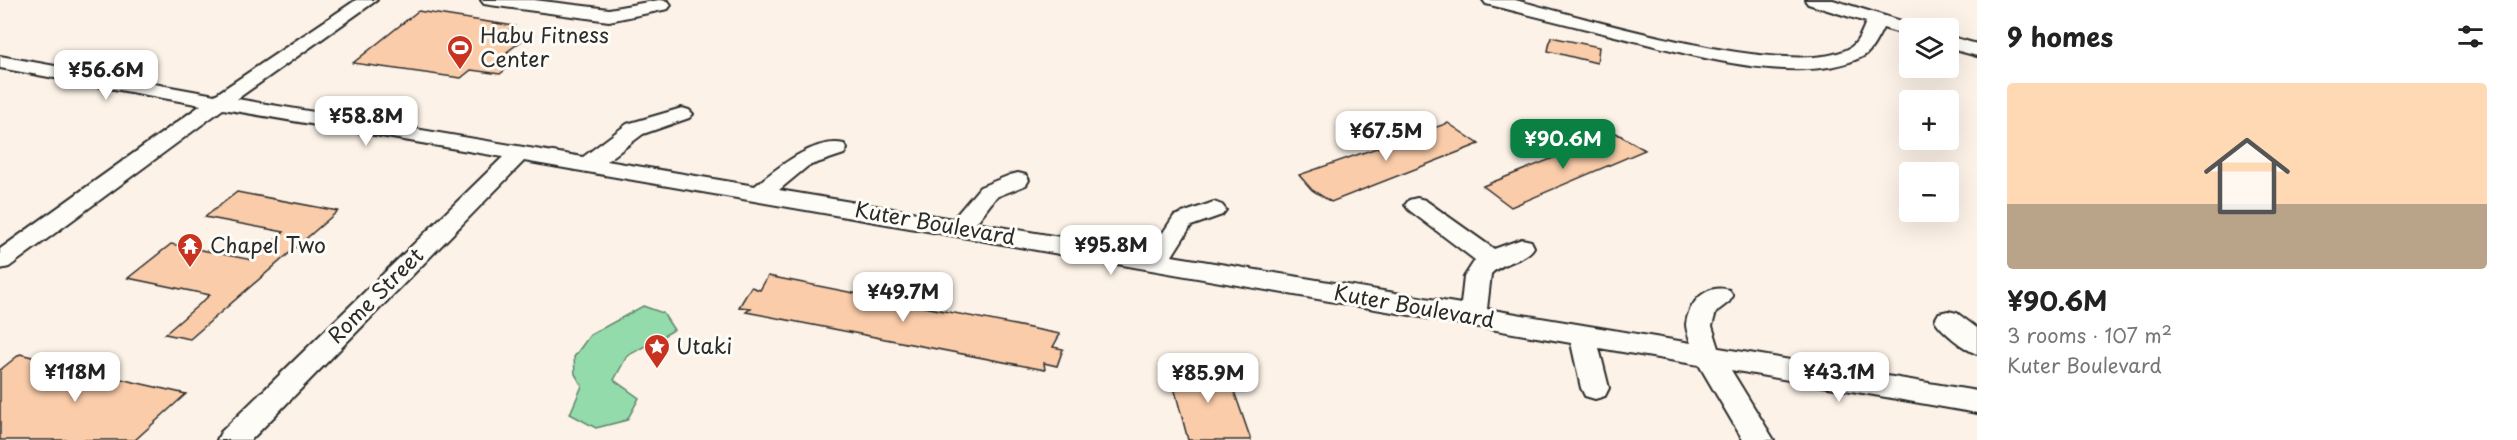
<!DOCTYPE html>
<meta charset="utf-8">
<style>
body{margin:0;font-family:"Playpen Sans",sans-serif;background:#f2f2f2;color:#222;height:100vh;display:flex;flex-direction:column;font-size:22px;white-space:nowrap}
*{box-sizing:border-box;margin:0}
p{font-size:20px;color:#767676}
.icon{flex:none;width:33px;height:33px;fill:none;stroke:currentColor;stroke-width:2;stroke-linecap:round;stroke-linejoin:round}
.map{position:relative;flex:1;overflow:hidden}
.details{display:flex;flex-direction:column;background:#fff;width:540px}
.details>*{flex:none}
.fabs{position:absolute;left:1899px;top:18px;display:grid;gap:12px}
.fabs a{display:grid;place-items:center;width:60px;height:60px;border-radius:6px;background:#fff;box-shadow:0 6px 24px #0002;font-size:30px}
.price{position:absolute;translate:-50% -51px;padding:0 14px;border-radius:12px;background:#fff;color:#222;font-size:20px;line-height:39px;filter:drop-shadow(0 2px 3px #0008)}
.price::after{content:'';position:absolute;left:50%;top:36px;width:18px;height:14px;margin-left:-9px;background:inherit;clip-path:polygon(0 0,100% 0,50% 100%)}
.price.selected{background:#0b8043;color:#fff}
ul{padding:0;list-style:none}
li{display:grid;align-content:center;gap:12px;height:318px;padding:0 30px}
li+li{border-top:2px solid #e0e0e0}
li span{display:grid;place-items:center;height:186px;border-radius:6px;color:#555}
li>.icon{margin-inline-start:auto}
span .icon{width:108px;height:108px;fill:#fffc;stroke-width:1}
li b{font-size:26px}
h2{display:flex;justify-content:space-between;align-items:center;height:72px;padding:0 30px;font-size:26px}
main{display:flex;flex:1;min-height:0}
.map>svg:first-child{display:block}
.green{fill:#93dbaa;stroke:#5f836a;stroke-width:1.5}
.building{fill:#facca9;stroke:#2b2b2b;stroke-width:1.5}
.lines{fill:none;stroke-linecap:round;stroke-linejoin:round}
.minor-casing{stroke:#2b2b2b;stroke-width:4}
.minor{fill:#fdfcf7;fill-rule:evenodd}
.labels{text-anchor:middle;stroke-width:6;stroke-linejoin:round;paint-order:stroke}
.poi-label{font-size:21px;fill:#2b2b2b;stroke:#fdfcf7;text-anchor:start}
.street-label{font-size:21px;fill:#2b2b2b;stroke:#fdfcf7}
</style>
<main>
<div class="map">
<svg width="1977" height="440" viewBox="0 0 1977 440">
<rect width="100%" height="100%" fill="#fcf2e7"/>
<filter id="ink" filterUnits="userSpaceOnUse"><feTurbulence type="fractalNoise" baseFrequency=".0167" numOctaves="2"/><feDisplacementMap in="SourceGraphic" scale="12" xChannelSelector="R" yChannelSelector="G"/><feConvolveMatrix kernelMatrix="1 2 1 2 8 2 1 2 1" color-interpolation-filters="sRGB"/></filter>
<g filter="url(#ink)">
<path class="green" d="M643,306L663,313L674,330L627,356L614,380L639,398L627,420L596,428L570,414L582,386L575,374L574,357L590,335Z"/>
<path class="building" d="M418,11L514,26L504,33L528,36L507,52L523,56L500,74L471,70L461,78L353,63Z
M1551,37L1599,47L1597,63L1548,51Z
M1448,123L1479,144L1331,202L1312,190L1299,175Z
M1616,133L1645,150L1511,207L1483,186Z
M237,192L338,211L190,339L165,334L210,295L128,278L171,244L252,260L284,232L205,217Z
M768,276L1060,334L1053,347L1063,349L1057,366L1044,363L1045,370L746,312L751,308L739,307L751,287L760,290Z
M20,354L129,381L186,394L135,440H0V370Z
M1196,362L1201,370L1226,368L1251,440H1188L1170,372L1178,371L1174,363Z"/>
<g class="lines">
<defs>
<path id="minor" d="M356,0H377L237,99L583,157L627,124L682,108L689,110L693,114L689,118L643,134L607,161L755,186C776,169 814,137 844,144L847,149L844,154L808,166L779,190L953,219L980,187L1010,175L1018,173L1026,175L1029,180L1026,185L996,197L976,223L1150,252L1174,216L1214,202L1222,205L1226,210L1222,215L1191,226L1172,256L1461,304L1464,277L1475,260L1409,210L1405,205L1409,200L1417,198L1425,200L1494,249L1522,239L1531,241L1534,247C1526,261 1503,261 1491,274L1487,309L1691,343C1689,337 1686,330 1686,324C1689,302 1707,283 1729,290L1733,296L1729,302L1716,312L1712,326L1719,348L1977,391V413L1731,370L1774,440H1743L1699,365L1599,348L1609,388L1605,396L1595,399L1585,396L1581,388L1571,343L524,161L251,440H217L221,432L503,157L223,109L9,267L0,269V249L201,105L0,68V56L215,95Z
M481,0H534L609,9L659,0L668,1L671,5L668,9L609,21L490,5L484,4Z
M1483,0H1515C1584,17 1788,80 1848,49C1858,44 1862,31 1866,22L1808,4L1805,0H1833L1917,26L1918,28H1910V36L1883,28C1878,37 1872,52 1862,57C1799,88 1684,53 1619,37C1575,26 1530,15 1486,4Z
M1948,36L1977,44V56L1948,48Z
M1948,311L1957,313L1977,328V354C1965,350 1941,331 1935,320L1939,313Z"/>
</defs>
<use href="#minor" class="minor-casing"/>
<use href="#minor" class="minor"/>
</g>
</g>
<defs>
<symbol id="stadium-pin" viewBox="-11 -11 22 30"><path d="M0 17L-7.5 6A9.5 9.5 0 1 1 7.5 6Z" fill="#c8321e" stroke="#fdfcf7"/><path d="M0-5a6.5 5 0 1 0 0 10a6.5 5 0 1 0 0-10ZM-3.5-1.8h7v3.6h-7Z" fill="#fff"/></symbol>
<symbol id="temple-pin" viewBox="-11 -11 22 30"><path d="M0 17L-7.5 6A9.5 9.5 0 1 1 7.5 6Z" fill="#c8321e" stroke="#fdfcf7"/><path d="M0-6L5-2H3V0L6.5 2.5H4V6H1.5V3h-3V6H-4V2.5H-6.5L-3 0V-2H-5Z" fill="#fff"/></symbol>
<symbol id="sight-pin" viewBox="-11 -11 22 30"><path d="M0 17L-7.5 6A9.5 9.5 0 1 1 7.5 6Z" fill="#c8321e" stroke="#fdfcf7"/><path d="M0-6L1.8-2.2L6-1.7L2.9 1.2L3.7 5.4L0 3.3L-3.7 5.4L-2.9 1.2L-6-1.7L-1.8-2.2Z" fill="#fff"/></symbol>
</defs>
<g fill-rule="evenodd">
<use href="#stadium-pin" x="445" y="33" width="30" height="40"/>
<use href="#temple-pin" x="175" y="231" width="30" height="40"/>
<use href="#sight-pin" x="642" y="332" width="30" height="40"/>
</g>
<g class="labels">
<g class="poi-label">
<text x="480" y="43">Habu Fitness<tspan x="480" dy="24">Center</tspan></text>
<text x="210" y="253">Chapel Two</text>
<text x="676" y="354">Utaki</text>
</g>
<g class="street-label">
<text transform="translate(935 224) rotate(10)" y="7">Kuter Boulevard</text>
<text transform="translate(376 296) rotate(-45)" y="7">Rome Street</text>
<text transform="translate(1414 307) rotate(10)" y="7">Kuter Boulevard</text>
</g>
</g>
</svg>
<div class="fabs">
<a><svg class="icon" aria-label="layers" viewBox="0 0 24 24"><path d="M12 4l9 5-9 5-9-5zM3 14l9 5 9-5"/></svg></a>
<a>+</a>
<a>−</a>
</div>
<b class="price" style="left:106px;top:101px">¥56.6M</b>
<b class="price" style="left:366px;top:147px">¥58.8M</b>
<b class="price" style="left:1386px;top:162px">¥67.5M</b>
<b class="price selected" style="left:1563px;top:170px">¥90.6M</b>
<b class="price" style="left:1111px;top:276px">¥95.8M</b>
<b class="price" style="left:903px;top:323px">¥49.7M</b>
<b class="price" style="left:75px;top:403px">¥118M</b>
<b class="price" style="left:1839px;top:403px">¥43.1M</b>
<b class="price" style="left:1208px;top:404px">¥85.9M</b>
</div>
<section class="details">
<h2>9 homes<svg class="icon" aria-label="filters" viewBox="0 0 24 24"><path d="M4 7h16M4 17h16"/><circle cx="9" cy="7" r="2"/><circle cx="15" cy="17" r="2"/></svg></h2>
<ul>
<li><span style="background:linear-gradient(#ffd9b3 65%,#b9a48a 0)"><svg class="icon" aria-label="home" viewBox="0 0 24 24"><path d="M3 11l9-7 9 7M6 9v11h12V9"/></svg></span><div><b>¥90.6M</b><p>3 rooms · 107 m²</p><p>Kuter Boulevard</p></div></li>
</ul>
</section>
</main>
